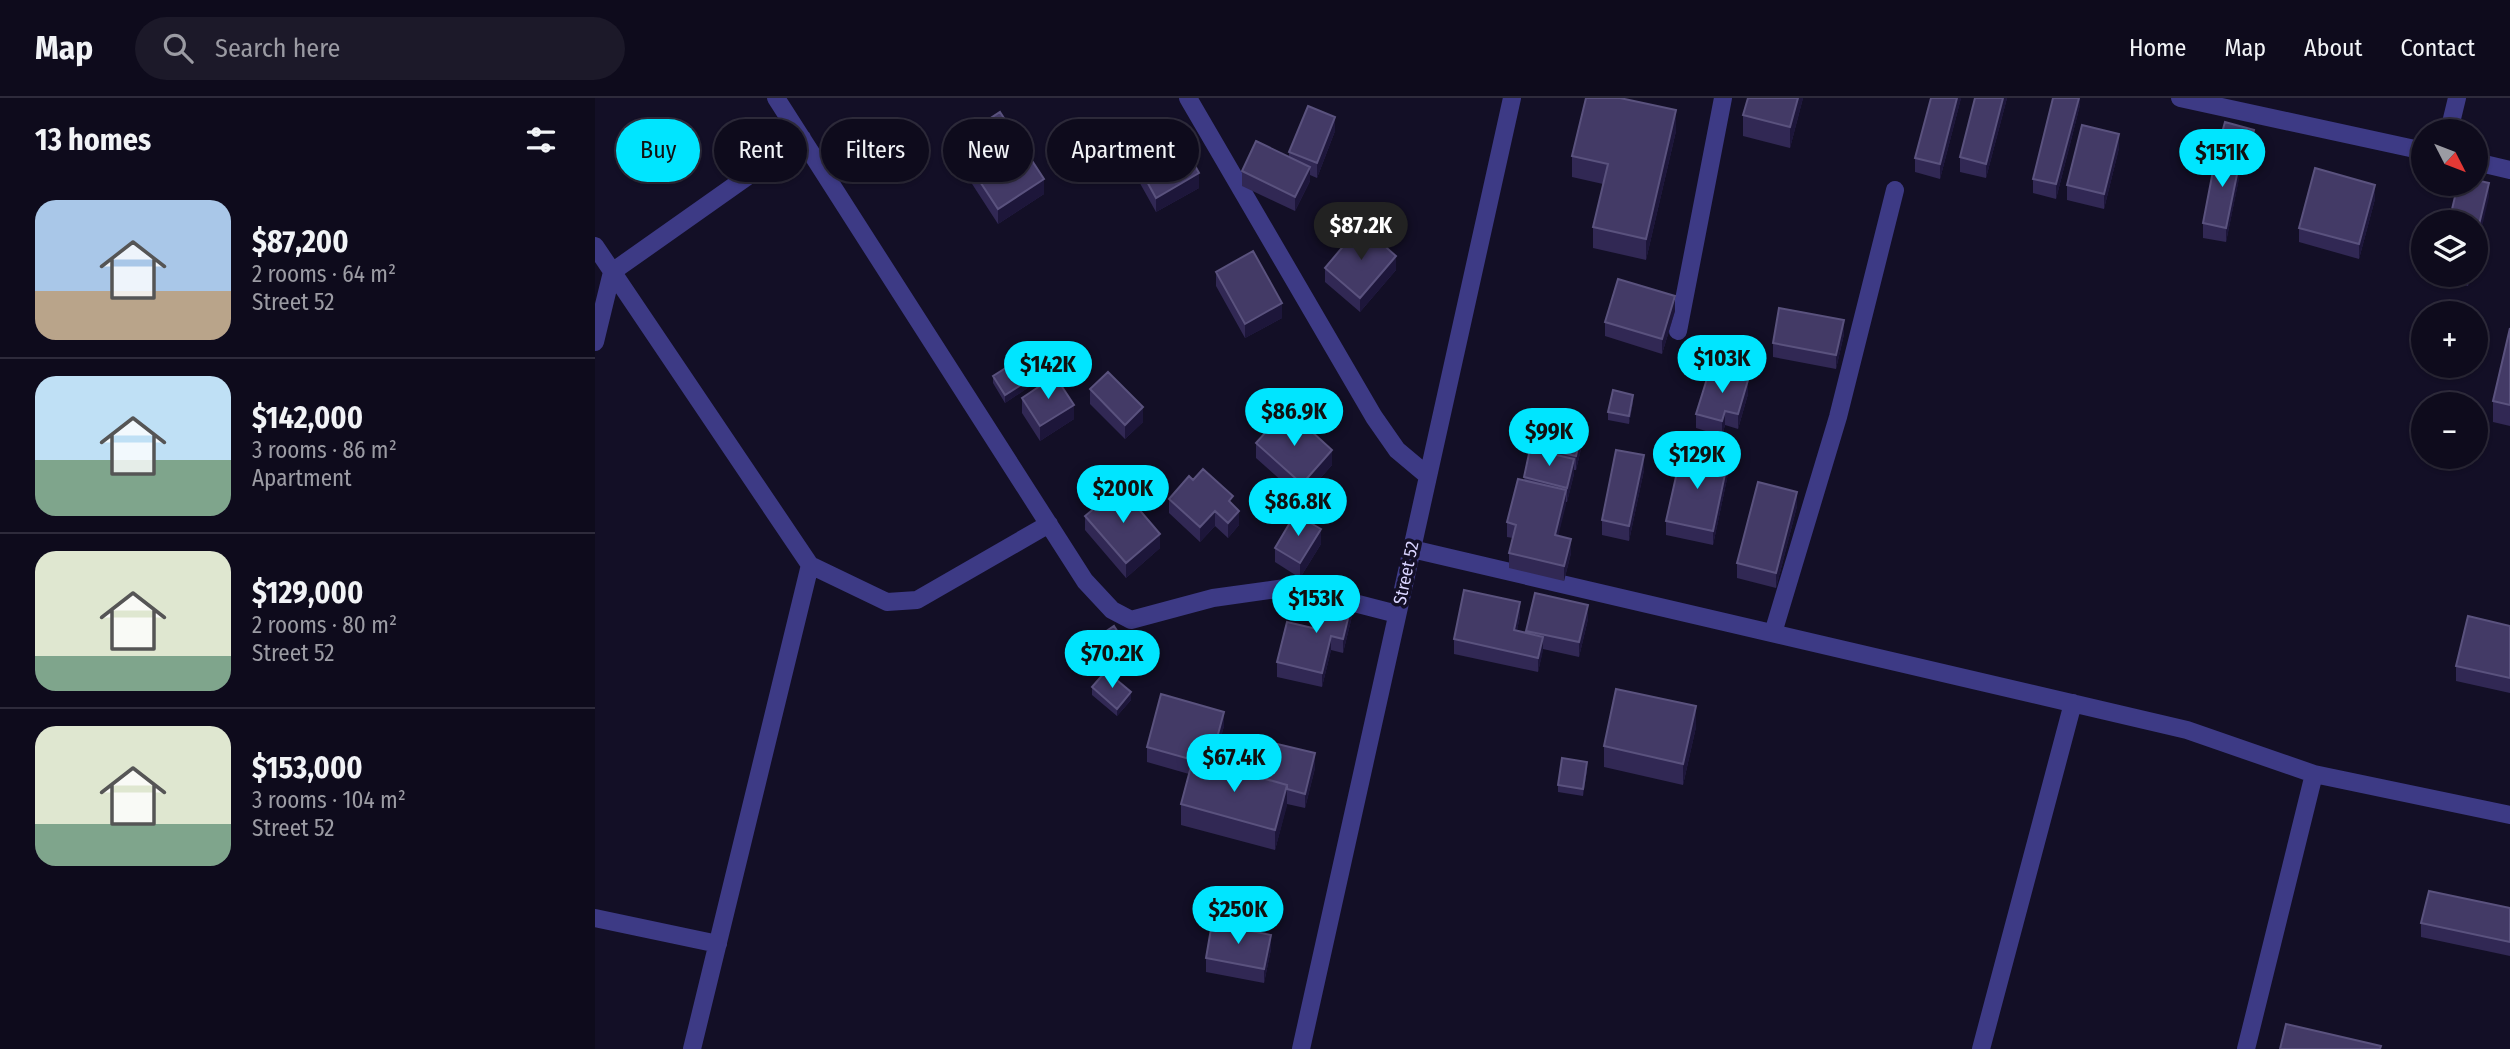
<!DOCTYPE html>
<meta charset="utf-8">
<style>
body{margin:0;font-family:"Fira Sans Condensed",sans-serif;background:#1c1929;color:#f1f3f6;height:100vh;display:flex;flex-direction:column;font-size:26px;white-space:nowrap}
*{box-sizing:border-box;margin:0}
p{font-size:23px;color:#9b9ba3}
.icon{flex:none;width:38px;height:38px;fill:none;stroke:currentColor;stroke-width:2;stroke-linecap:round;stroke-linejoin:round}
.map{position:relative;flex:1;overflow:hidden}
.panel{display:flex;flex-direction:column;background:#0e0b1c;width:595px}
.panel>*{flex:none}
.top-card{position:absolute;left:21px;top:21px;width:665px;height:63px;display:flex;gap:14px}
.needle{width:46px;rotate:132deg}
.tools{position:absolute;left:1816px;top:21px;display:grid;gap:14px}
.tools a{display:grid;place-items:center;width:77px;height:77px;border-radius:50%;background:#0e0b1c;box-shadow:0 2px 5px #0004,0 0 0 2px #2e2b3b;font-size:35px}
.price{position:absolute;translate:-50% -60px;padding:0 16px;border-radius:24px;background:#00e5ff;color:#111;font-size:23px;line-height:46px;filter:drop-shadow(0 2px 4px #0008)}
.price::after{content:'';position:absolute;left:50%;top:42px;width:21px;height:16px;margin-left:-10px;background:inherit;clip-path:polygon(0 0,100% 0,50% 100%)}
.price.active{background:#222;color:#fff}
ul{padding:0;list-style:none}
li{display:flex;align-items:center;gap:21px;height:175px;padding:0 35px}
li+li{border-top:2px solid #2e2b3b}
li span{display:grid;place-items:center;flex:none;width:196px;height:140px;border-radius:21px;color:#555}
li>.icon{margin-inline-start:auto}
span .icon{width:84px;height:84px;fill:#fffc;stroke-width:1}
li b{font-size:30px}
h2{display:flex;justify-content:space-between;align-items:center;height:84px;padding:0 35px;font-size:30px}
.tag{padding:0 24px;border-radius:32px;background:#0e0b1c;box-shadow:0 2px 5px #0004,0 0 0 2px #2e2b3b;font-size:24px;line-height:63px}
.tag.active{background:#00e5ff;color:#111}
header{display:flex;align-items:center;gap:42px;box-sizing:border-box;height:98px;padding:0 35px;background:#0e0b1c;border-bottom:2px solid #2e2b3b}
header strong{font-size:33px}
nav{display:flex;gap:38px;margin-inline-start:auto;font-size:24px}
.search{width:490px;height:63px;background:#1c1929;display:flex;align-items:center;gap:18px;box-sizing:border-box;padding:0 24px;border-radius:38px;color:#9b9ba3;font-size:26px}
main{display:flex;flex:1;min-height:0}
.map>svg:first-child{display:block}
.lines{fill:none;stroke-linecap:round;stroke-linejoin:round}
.minor{stroke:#3d3a85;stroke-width:18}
.wall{fill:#312854}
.shaded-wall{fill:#1d163a}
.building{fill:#433a66;stroke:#5a527e;stroke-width:2}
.labels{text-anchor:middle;stroke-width:7;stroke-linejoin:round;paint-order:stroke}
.street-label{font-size:18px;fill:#d9d4ff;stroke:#130f26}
</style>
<header>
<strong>Map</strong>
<div class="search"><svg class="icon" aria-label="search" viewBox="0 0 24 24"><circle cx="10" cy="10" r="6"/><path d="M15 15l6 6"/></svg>Search here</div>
<nav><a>Home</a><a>Map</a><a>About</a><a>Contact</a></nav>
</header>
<main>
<section class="panel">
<h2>13 homes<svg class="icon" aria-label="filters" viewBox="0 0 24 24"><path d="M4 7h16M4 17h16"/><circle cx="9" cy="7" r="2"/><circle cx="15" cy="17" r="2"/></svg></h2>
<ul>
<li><span style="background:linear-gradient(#a9c7e8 65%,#b9a48a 0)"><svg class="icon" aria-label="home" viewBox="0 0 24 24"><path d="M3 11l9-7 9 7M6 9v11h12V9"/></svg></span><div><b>$87,200</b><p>2 rooms · 64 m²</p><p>Street 52</p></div></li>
<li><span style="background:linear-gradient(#bfe0f5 60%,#7fa58c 0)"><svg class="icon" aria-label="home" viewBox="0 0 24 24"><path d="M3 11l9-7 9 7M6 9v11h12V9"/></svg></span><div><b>$142,000</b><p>3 rooms · 86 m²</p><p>Apartment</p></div></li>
<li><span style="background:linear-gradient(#dfe7d0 75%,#7fa58c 0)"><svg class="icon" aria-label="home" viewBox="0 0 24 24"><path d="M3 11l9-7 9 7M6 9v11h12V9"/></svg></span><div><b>$129,000</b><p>2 rooms · 80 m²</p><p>Street 52</p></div></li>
<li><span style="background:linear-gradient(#dfe7d0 70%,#7fa58c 0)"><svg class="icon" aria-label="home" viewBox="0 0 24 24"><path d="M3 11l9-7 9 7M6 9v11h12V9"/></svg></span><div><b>$153,000</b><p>3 rooms · 104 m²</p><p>Street 52</p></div></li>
</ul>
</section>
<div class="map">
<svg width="1915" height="951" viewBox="0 0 1915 951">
<rect width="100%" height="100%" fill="#130f26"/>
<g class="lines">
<path class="minor" d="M181,0L490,483L517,512L536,522L618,500L697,489L802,516
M593,0L779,319L802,352L833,378
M1585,0L1829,53
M1854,33L1862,0
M1881,64L1915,72
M0,148L215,467L292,504L322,502L454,426
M1083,233L1128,0
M0,244L17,174L207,40
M817,451L1592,632L1719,676L1915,717
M1178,535L1243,319L1300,92
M0,820L123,846
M97,951L215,467
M706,951L917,0
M1386,951L1478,605
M1651,951L1719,676"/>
</g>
<path class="wall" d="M1153,0H1208L1195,50L1148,38V17Z
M1366,0L1345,81L1320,74V60Z
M1380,0H1412L1391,80L1365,74V59Z
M1485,0V7L1461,101L1438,95V81Z
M740,33L722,80L715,77V83L700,113L647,88V73L694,59V54Z
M1081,33L1051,162L998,150V129L1008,86L977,79V58Z
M1659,39L1650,71L1646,70L1631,144L1608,140V125Z
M359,44L449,96L403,126L359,58Z
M532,47L604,90L561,114L532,62Z
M1524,50L1509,111L1472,102V87Z
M1780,101L1764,161L1704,144V130Z
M730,170L801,172L765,214L730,184Z
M621,174L687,220L650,240L621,188Z
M1844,177H1876L1873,188L1844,181Z
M1080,213L1067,256L1010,238V224Z
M1915,230V328L1898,324V303Z
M1249,236L1241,271L1178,259V245Z
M398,278L434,289L410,305L398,285Z
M495,291L548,324L530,341L495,306Z
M1153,296L1143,331L1130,327L1127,338L1101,330V316Z
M427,300L479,321L445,343L427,315Z
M1038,304L1034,326L1013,322V314Z
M989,338L981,372H979V376L972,404H971L963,437L976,455L969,483L914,470V455L918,440L912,439V424L929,382L937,348Z
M661,345L737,367L707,401L661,360Z
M1049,372L1034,443L1007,437V422Z
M1133,376L1118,447L1071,437V423Z
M598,382L638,407L644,427L633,440L620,428L605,444L574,415V401Z
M1202,408L1181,490L1142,480V465Z
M490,418L565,450L531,480L490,432Z
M726,446L705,480L680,464V450Z
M758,514L748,555L736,552L727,589L682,579V564L722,531Z
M925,518L922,532L931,535V533L993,521L984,559L948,551L943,574L859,556V541Z
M1915,528V595L1861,583V568Z
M504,538L536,561L521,571L504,545Z
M497,589L536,602L522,618L497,597Z
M629,628L618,667L665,679L720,670L710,710L692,706L680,752L586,727V706L594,676L552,664V649Z
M1101,629L1088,687L1009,669V648Z
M992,672L988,698L963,694V687Z
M1915,810V858L1826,839V825Z
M676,851L669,885L611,874V860Z"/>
<path class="shaded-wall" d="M1203,0H1208L1195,50V29Z
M1362,0H1366L1345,81V66Z
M1408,0H1412L1391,80V66Z
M1484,0H1485V7L1461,101V86Z
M1081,12V33L1051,162V141Z
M740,19V33L722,80V65Z
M1659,32V39L1650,71V64Z
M1524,36V50L1509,111V96Z
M1646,57V71L1631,144V130Z
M715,69V83L700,113V99Z
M604,75V90L561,114V100Z
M449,81V96L403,126V111Z
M1894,85V99L1881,154V139Z
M1780,87V101L1764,161V146Z
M801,158V172L765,214V200Z
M1080,198V213L1067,256V241Z
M687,205V220L650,240V226Z
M1249,222V236L1241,271V257Z
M434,282V289L410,305V297Z
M1153,282V296L1143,331V316Z
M1038,297V304L1034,326V318Z
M479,307V321L445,343V328Z
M548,309V324L530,341V327Z
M1130,313V327L1127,338V323Z
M989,323V338L981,372V358Z
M737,352V367L707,401V386Z
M1049,357V372L1034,443V428Z
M979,361V376L972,404V390Z
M1133,362V376L1118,447V433Z
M971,392V407L960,451V437Z
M1202,394V408L1181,490V475Z
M620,413V428L605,444V429Z
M644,413V427L633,440V425Z
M726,431V446L705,480V465Z
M565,436V450L531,480V465Z
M976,441V455L969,483V468Z
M758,500V514L748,555V541Z
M925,504V518L919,546V532Z
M993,507V521L984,559V544Z
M736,538V552L727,589V575Z
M948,539V553L943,574V560Z
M536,554V561L521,571V564Z
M536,594V602L522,618V611Z
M1101,608V629L1088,687V666Z
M629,614V628L614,681V667Z
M720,655V670L710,710V696Z
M992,664V672L988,698V691Z
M692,687V708L680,752V732Z
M676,837V851L669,885V871Z"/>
<path class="building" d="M991,0H1025L1081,12L1051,141L998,129L1013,66L977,58Z
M1153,0H1203L1195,29L1148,17Z
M1336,0H1362L1345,66L1320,60Z
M1380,0H1408L1391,66L1365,59Z
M1458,0H1484L1461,86L1438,81Z
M713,8L740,19L722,65L694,54Z
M405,14L449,81L403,111L359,44Z
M575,23L604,75L561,100L532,47Z
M1630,24L1659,32L1650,64L1646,63V57L1622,52L1621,56Z
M1487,27L1524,36L1509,96L1472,87Z
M661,43L715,69L700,99L647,73Z
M1622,52L1646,57L1631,130L1608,125Z
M1720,70L1780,87L1764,146L1704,130Z
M1881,82L1894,85L1881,139V124H1854L1863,86H1881Z
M766,127L801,158L765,200L730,170Z
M658,153L687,205L650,226L621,174Z
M1023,181L1080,198L1067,241L1010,224Z
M1184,210L1249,222L1241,257L1178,245Z
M1915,230V307L1898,303Z
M422,263L434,282L410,297L398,278Z
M1115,271L1153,282L1143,316L1130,313L1127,323L1101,316Z
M513,274L548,309L530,327L495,291Z
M460,278L479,307L445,328L427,300Z
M1018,292L1038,297L1034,318L1013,314Z
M945,313L989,323L981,358L937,348Z
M687,316L700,327L704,322L737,352L707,386L661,345Z
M935,351L979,361L972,390L929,379Z
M1021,352L1049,357L1034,428L1007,422Z
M1087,352L1133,362L1118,433L1071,423Z
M608,371L638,398L634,403L644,413L633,425L620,413L605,429L574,401L594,378L598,382Z
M923,381L971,392L960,437L976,441L969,468L914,455L921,427L912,424Z
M1163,384L1202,394L1181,475L1142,465Z
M525,389L565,436L531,465L490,418Z
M700,416L726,431L705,465L680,450Z
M869,492L925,504L919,532L948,539L943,560L859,541Z
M731,494L758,500L748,541L736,538L727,575L682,564L692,524L722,531Z
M940,495L993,507L984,544L931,533Z
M1873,518L1915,528V580L1861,568Z
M519,528L536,554L521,564L504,538Z
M511,573L536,594L522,611L497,589Z
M1021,591L1101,608L1088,666L1009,648Z
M566,596L629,614L615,666L598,661V662L552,649Z
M674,644L720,655L710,696L692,691V687L665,679Z
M967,660L992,664L988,691L963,687Z
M598,661L692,687L680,732L586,706Z
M1834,793L1915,810V844L1826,825Z
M617,825L676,837L669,871L611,860Z
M1691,926L1786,948L1785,951H1685Z"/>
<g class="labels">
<g class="street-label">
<text transform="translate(811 475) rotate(-78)" y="6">Street 52</text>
</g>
</g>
</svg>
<div class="tools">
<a><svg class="needle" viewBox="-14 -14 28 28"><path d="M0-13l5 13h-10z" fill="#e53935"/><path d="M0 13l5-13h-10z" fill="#9b9ba3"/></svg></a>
<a><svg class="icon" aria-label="layers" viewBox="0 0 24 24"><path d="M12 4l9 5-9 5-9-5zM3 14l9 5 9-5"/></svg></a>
<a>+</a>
<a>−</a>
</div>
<b class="price" style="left:1627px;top:91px">$151K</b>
<b class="price active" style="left:766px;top:164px">$87.2K</b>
<b class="price" style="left:1127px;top:297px">$103K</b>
<b class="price" style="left:453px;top:303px">$142K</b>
<b class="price" style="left:699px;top:350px">$86.9K</b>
<b class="price" style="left:954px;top:370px">$99K</b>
<b class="price" style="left:1102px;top:393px">$129K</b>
<b class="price" style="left:528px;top:427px">$200K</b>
<b class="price" style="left:703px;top:440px">$86.8K</b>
<b class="price" style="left:721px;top:537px">$153K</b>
<b class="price" style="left:517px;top:592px">$70.2K</b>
<b class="price" style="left:639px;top:696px">$67.4K</b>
<b class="price" style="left:643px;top:848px">$250K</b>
<div class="top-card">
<a class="tag active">Buy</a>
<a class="tag">Rent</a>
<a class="tag">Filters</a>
<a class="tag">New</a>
<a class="tag">Apartment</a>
</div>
</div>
</main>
